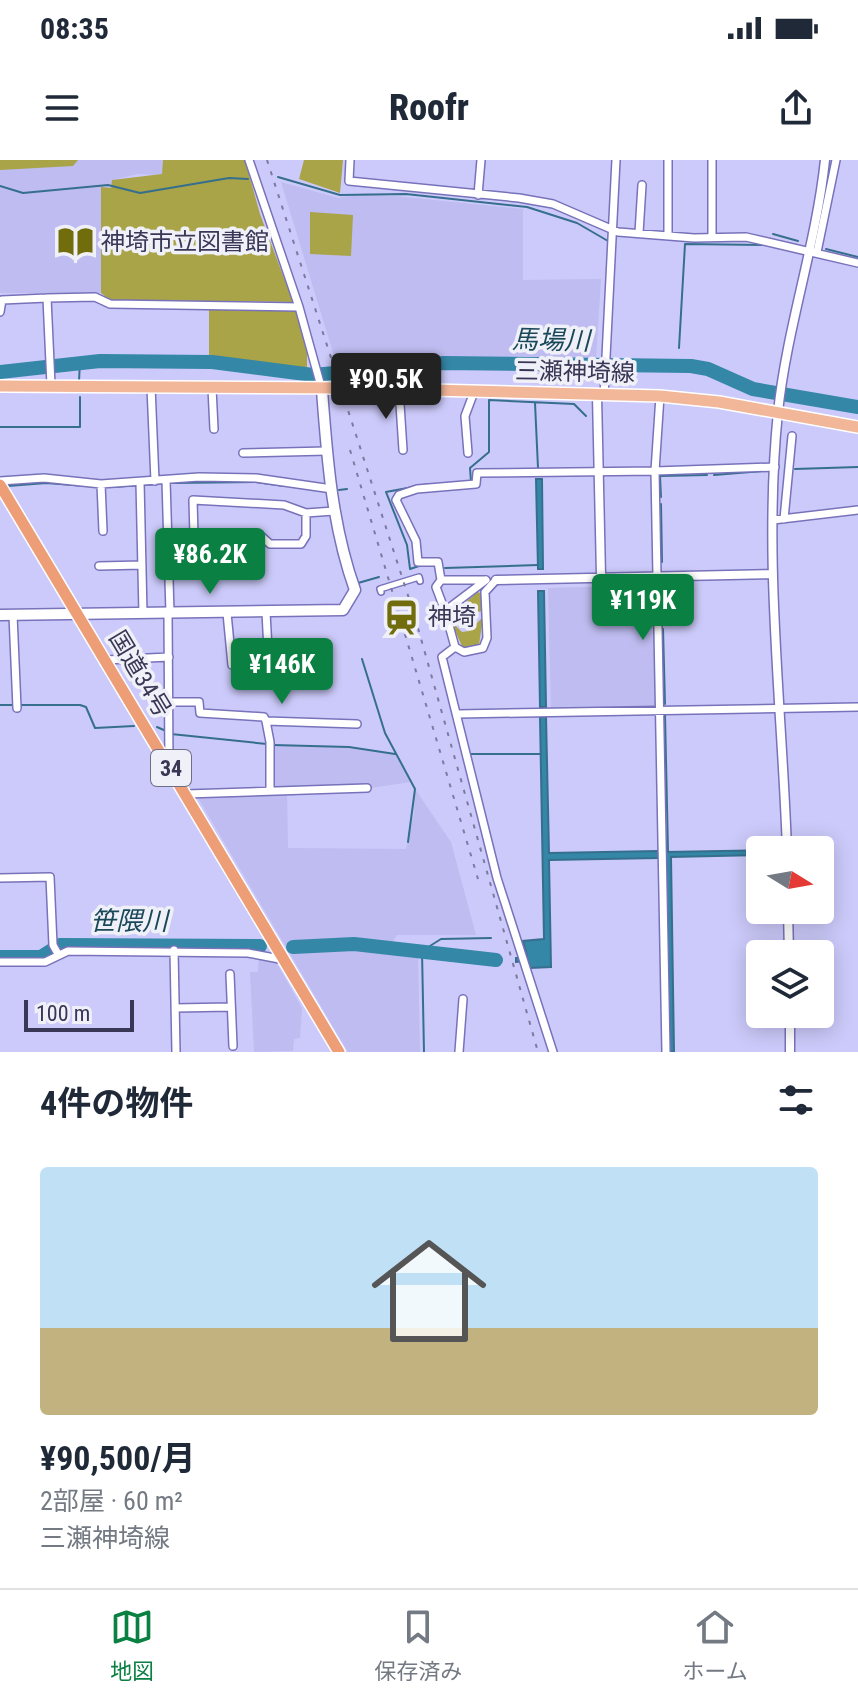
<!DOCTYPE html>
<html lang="ja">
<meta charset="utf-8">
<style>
body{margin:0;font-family:"Roboto Condensed","Noto Sans JP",sans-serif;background:#f6f6f7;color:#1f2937;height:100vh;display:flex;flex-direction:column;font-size:30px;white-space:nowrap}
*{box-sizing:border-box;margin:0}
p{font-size:26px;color:#747a83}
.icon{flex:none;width:44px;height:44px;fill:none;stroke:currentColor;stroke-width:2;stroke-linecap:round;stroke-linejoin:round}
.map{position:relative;height:892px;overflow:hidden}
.panel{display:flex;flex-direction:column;background:#fff;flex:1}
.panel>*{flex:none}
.needle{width:52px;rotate:101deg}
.buttons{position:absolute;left:746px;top:676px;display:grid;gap:16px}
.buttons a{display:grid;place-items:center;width:88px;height:88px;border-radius:8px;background:#fff;box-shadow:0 4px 20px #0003;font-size:40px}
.scale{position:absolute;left:24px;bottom:20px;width:110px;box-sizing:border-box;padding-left:8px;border:4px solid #393756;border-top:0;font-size:22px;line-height:28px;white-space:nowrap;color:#393756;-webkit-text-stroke:6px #f0f0f8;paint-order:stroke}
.price{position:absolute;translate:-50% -68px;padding:0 18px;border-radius:8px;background:#0b8043;color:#fff;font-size:26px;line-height:52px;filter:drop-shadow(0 2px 4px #0008)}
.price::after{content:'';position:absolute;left:50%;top:48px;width:24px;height:18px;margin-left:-12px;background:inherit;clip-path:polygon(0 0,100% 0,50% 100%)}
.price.current{background:#222;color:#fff}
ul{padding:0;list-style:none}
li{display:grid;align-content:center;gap:16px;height:424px;padding:0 40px}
li span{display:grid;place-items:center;height:248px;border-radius:8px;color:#555}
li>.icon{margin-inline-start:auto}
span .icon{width:144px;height:144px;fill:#fffc;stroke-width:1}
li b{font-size:34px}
h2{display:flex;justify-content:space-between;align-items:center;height:96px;padding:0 40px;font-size:34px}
.status{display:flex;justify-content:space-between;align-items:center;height:56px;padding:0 40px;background:#fff;direction:ltr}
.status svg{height:22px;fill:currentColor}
header{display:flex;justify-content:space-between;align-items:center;height:104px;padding:0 40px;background:#fff;font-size:36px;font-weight:800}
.menu{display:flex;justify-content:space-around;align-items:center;height:112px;border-top:2px solid #e0e1e3;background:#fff;font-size:22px;color:#747a83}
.menu a{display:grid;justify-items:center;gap:4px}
.menu .current{color:#0b8043}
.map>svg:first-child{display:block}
.built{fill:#bebcf0}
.green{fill:#a8a447}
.water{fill:#3487a6;stroke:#366f8e;stroke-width:2}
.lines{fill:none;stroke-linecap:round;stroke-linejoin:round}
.stream{stroke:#366f8e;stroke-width:2}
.river{stroke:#3487a6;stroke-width:14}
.pedestrian-casing{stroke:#7872ba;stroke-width:8}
.minor-casing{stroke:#7872ba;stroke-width:10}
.tertiary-casing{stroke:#7872ba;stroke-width:11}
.secondary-casing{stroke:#7872ba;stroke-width:13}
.primary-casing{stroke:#fff;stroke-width:14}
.trunk-casing{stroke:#fff;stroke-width:14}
.pedestrian{stroke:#fff;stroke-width:5}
.minor{stroke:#fff;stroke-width:7}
.tertiary{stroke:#fff;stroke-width:8}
.secondary{stroke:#fff;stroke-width:10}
.primary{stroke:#f2b699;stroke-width:11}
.trunk{stroke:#ee9e77;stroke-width:11}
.rail{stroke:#7c7aa1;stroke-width:2;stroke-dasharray:4 8;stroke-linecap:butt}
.labels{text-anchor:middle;stroke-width:7;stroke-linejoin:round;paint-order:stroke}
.shield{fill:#f0f0f8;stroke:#706e87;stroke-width:2}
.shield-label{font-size:22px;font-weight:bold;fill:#393756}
.poi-label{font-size:24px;fill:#393756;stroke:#f0f0f8;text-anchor:start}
.street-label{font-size:24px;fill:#393756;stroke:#f0f0f8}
.water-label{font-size:26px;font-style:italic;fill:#194859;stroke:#f0f0f8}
</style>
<div class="status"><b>08:35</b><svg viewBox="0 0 49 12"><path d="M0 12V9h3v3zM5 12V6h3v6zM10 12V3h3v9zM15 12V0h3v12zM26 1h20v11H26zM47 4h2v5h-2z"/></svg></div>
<header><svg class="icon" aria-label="menu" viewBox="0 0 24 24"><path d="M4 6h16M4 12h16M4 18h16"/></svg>Roofr<svg class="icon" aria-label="share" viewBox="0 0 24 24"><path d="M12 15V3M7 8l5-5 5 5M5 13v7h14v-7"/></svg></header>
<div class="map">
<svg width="858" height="892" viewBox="0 0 858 892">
<rect width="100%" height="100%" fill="#cccafa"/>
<path class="built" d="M0,0H163V15L138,14L112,20L111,28L101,27V133H0Z
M281,22L338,38L365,33L523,49V120L601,119L596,198H433L338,209Z
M654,425L657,546L551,549L548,428Z
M275,585L349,587L395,594L411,622L371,628L287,632L288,688L406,689L414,653L415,629L451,682L476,775H397L388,789L418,795L420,892H348L198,638L201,634L274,632Z
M259,798L276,802L302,848L300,878L294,879L293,891L254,892L250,812H258Z"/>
<path class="green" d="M0,0H78L73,6L0,10Z
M163,0H245L260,54L293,142L110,140L101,133V27L111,28L112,20L162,14Z
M304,0H343L340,33L299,19Z
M310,52L353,55L351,96L310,94Z
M209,148L296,149L307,193V209L209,198Z
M478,432L482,434L483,451L449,456Z
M483,457L479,485L468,488L462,486L450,460L462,472L469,471Z"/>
<path class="water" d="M536,319H542L543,409H538Z
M538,431H544L546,547H540Z
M546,556L549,693L658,691V698L549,700L551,807L530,808L528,801L516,802V798L527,796L523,781L544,779L540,557Z
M760,690V695L671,697L674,892H670L666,692L773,690Z"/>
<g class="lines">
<path class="stream" d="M278,17L340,35L406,34L527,47L577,63L608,81
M0,26L23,33L108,25L140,33L229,18L248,19
M773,74L798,81
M826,89L858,97
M679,188L685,84L767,85
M79,221L80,202
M535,243L538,308
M0,267H80V237
M795,309L858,307
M714,315L763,311
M471,322L470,308L489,292V240L574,244L586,256
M171,323L256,322L284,326
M143,325L164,323
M8,326L46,323L100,327
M115,327L136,325
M339,330L347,329
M661,337L660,316L707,315
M661,344L662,402
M422,405L410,409L407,385L386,332L429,324
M445,408L538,405
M358,423L379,417
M662,426L663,463
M663,469L665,544
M362,499L385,573L415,629L408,682
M0,545H14
M20,545H80L86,547L95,568L134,566
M665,555L668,692
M157,567L166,571
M171,574L267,584
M273,585L349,587L395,594
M470,594H541
M424,892L422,791L441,779L491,778"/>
<path class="river" d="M0,212L100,201L212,202L313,215L443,203L691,206L708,209L753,229L858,247
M293,787L354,784L496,800
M0,797H41L60,785L260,786"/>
<defs>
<path id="pedestrian" d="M381,432L380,429L419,417L420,421"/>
<path id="minor" d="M249,0L299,147L322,230
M350,0L349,21L519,38L553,44L618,72L694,78L746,77L858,103
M668,0V76
M712,0V77
M478,35L481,0
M639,73L642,25
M817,92L836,0
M0,152L2,140L47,138
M51,225L47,138L95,137L110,144L299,147
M151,227L155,321
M212,228L214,269
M399,229L403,290
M604,236L616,0
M660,236L655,311L775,307
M243,293L327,291
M468,293L465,256L474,232
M166,320L170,453
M0,321L44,318L101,324L199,317L256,318L332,329
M140,322L143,454
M101,324L103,371
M306,353L284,345L193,340L194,376L260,375L270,384H301L306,376V353L334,351
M784,359L792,276
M773,360L858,350
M99,406L142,405
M441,420L438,402H418L416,381L396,340L399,335L417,329L476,324L477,313L655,311L666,892
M486,420L445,451L455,487L464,492L483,488L487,478L485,432L496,420
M445,451L436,427L441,420H485
M266,452L268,490
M168,453L169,605
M227,453L232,505
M13,455L17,548
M455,487L442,497L497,718L553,892
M106,500L169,497
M171,542H199L200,553L264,557L266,561
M458,554L858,547
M270,629V582L266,561L357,564
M186,634L367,628
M0,718L50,717L53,785L58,794
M174,790L176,892
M0,802H45L68,791L248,793L285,800
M230,814L233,886
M175,848L230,847
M459,892L463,839"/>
<path id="tertiary" d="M597,236L601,416
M496,420L773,414
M787,690C782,545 763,397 778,252C787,167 816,85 825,0
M788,750L789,794
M790,854V892"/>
<path id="secondary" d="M0,455L343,450L355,430C332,366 327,298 322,230"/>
<path id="primary" d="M0,226L354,228L660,236L719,242L858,267"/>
<path id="trunk" d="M0,325L339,892"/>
</defs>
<use href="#pedestrian" class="pedestrian-casing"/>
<use href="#minor" class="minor-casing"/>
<use href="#tertiary" class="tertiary-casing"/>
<use href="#secondary" class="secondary-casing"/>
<use href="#primary" class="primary-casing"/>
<use href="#trunk" class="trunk-casing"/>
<use href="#pedestrian" class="pedestrian"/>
<use href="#minor" class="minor"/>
<use href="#tertiary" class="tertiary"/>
<use href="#secondary" class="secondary"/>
<use href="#primary" class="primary"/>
<use href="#trunk" class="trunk"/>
<path class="rail" d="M267,0L414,454L538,892
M350,290L478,719"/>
</g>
<defs>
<symbol id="library-bare" viewBox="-9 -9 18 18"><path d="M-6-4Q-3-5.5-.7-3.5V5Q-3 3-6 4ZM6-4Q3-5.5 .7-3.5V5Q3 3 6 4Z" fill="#726d0c" stroke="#f0f0f8" stroke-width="2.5" paint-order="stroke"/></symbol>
<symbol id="station-bare" viewBox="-9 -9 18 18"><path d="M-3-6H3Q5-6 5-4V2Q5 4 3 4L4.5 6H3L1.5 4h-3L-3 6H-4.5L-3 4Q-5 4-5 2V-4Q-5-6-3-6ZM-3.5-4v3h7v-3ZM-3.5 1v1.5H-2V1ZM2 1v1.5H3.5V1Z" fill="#726d0c" stroke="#f0f0f8" stroke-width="2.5" paint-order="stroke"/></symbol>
</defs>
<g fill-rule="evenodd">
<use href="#library-bare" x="50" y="56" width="51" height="51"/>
<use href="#station-bare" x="376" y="432" width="51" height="51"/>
</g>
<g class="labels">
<rect class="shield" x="151" y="590" width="40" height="36" rx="6"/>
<g class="shield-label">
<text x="171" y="616">34</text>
</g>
<g class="poi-label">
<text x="101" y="90">神埼市立図書館</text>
<text x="428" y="465">神埼</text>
</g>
<g class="street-label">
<text transform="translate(575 212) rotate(1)" y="8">三瀬神埼線</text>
<text transform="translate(140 514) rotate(59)" y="8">国道34号</text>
</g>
<g class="water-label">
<text transform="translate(551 180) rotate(1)" y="9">馬場川</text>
<text x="129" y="770">笹隈川</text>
</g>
</g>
</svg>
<div class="buttons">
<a><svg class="needle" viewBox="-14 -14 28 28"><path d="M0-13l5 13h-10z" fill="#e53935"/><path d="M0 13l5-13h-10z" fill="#747a83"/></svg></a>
<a><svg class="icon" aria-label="layers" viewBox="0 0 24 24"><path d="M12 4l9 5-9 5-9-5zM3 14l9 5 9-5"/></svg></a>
</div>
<div class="scale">100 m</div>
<b class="price current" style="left:386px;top:261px">¥90.5K</b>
<b class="price" style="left:210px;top:436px">¥86.2K</b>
<b class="price" style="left:643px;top:482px">¥119K</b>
<b class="price" style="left:282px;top:546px">¥146K</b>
</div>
<section class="panel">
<h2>4件の物件<svg class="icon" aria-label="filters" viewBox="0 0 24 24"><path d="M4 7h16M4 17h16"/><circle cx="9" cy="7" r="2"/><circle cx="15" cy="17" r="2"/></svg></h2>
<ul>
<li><span style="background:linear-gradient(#bfe0f5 65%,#c2b280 0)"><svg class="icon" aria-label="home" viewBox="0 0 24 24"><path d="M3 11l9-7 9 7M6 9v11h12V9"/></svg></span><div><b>¥90,500/月</b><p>2部屋 · 60 m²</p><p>三瀬神埼線</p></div></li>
</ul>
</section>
<nav class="menu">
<a class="current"><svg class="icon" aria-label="map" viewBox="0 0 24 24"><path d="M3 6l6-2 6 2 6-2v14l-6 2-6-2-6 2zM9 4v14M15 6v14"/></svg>地図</a>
<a><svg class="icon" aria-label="saved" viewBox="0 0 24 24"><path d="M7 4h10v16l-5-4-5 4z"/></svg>保存済み</a>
<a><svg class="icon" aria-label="home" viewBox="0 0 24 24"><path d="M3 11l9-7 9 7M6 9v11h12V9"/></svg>ホーム</a>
</nav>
